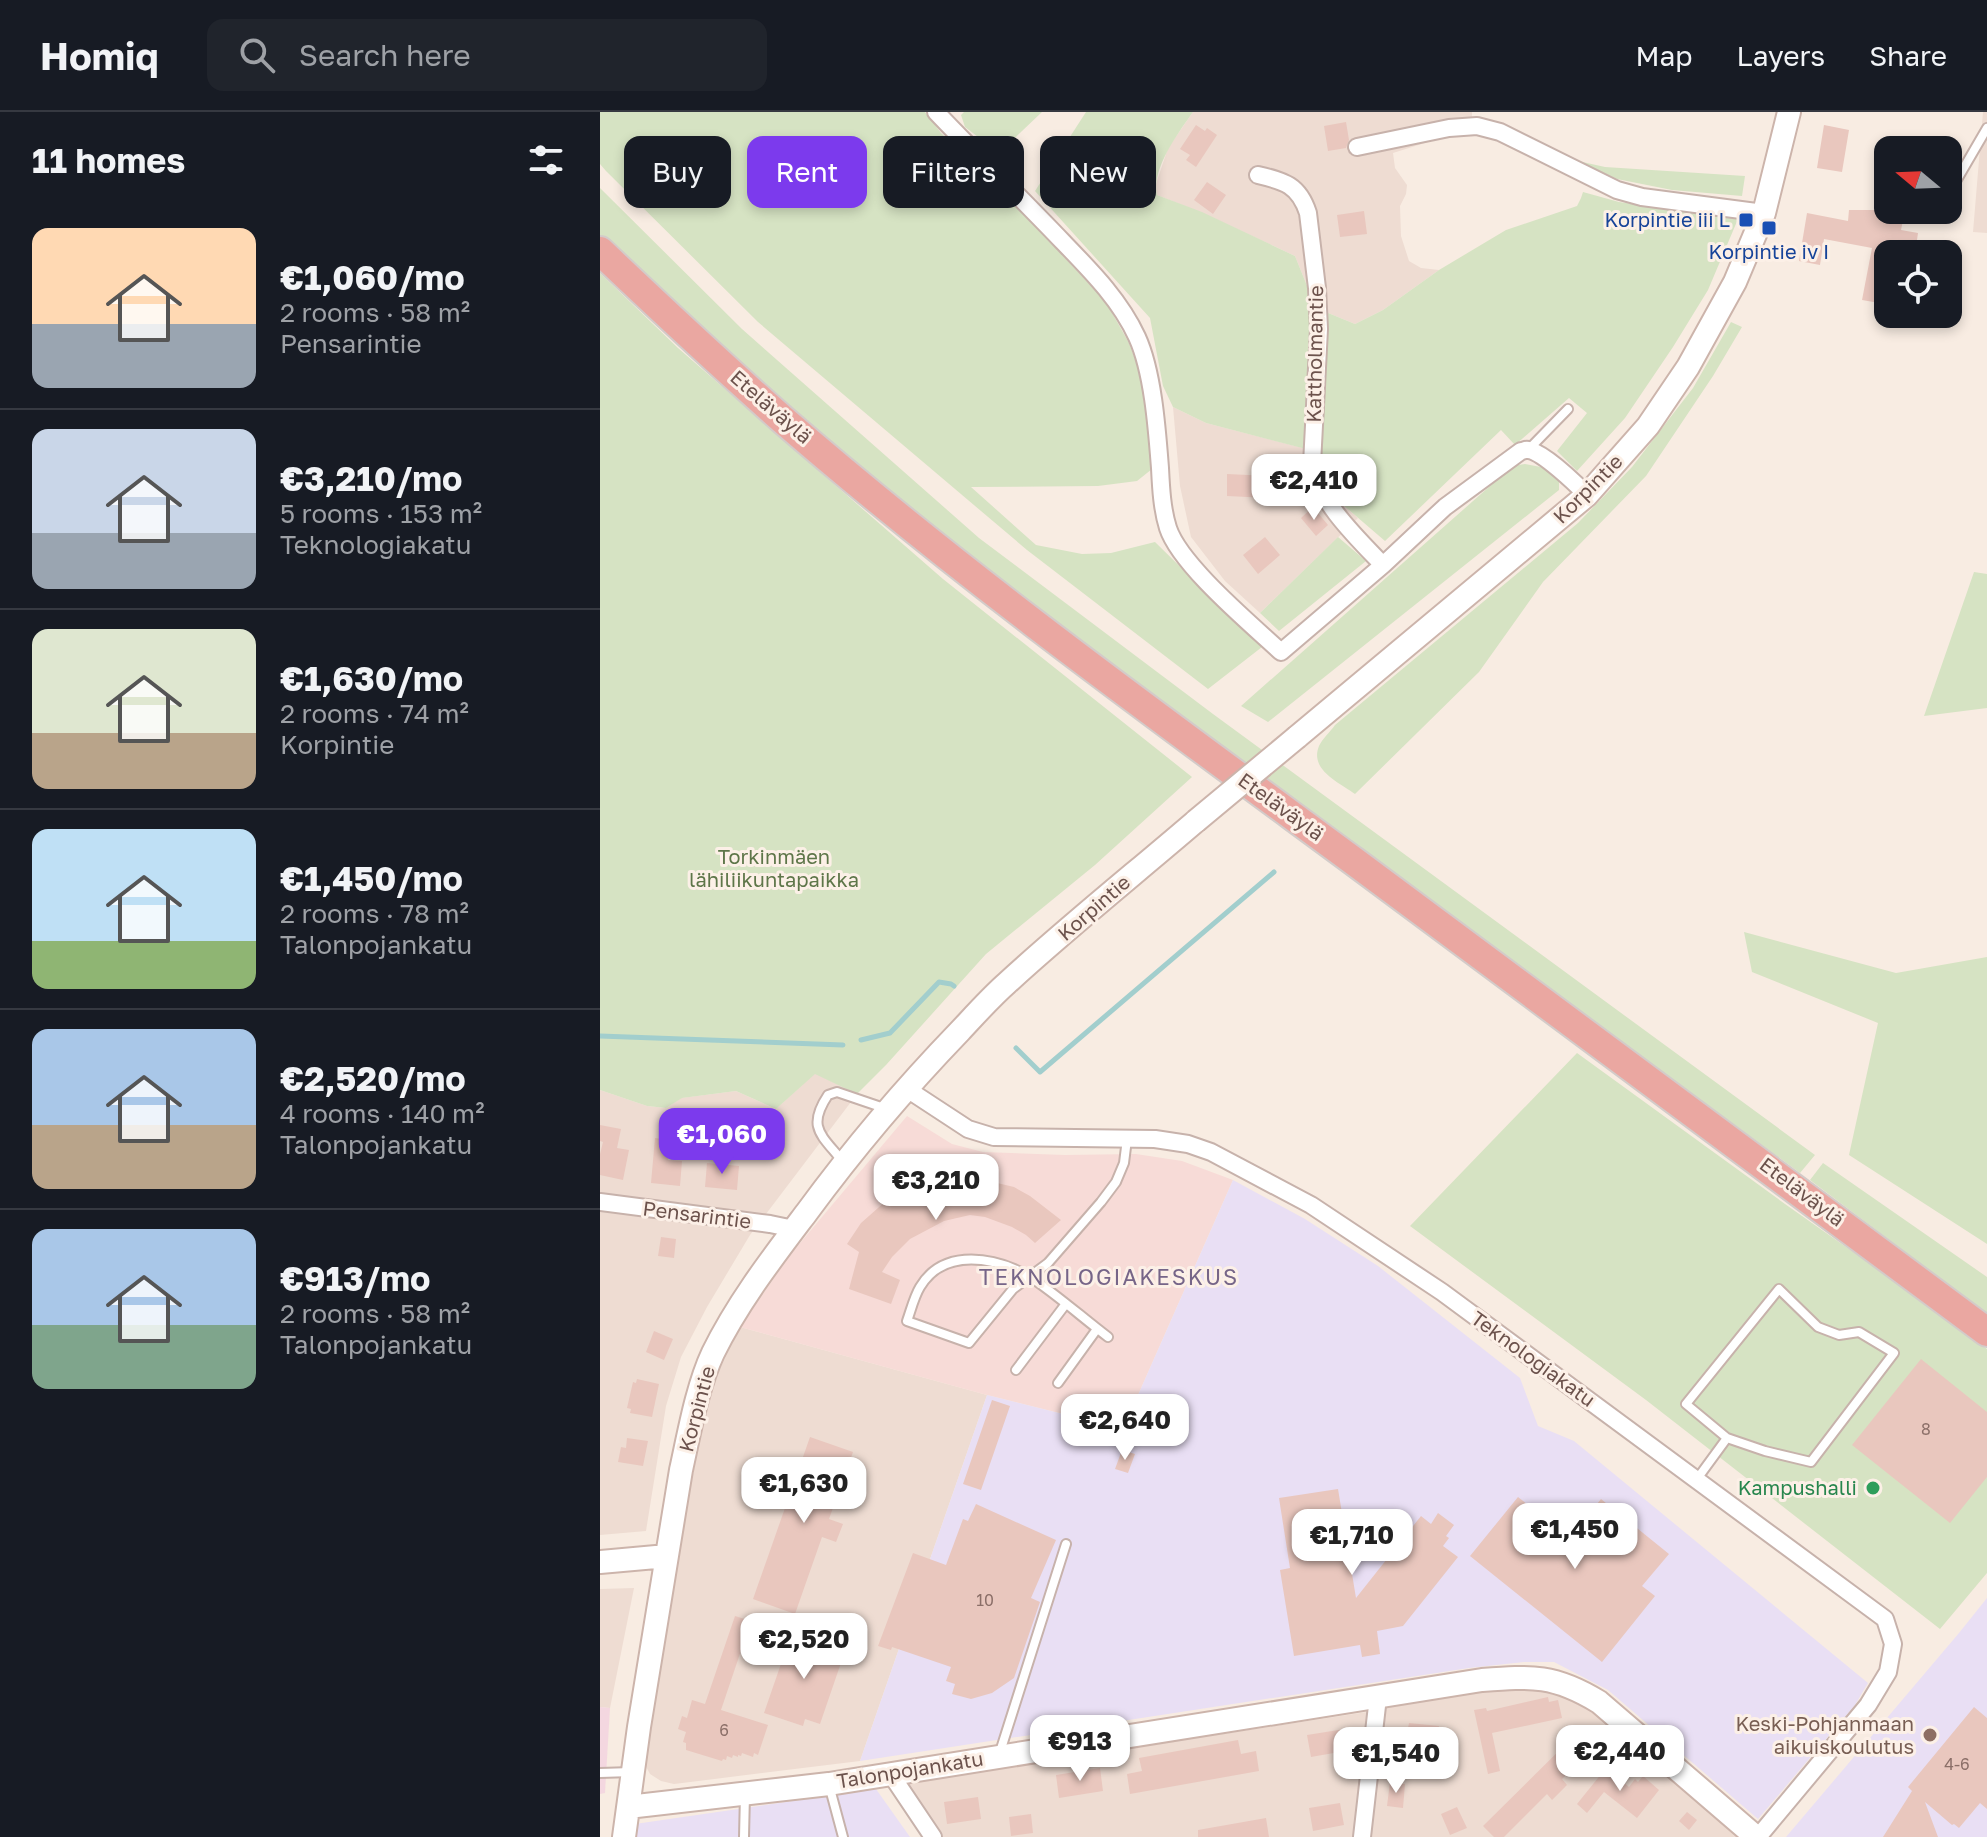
<!DOCTYPE html>
<meta charset="utf-8">
<style>
body{margin:0;font-family:"Golos Text",sans-serif;background:#20242c;color:#f1f3f6;height:100vh;display:flex;flex-direction:column;font-size:30px;white-space:nowrap}
*{box-sizing:border-box;margin:0}
p{font-size:26px;color:#9ea1a6}
.icon{flex:none;width:44px;height:44px;fill:none;stroke:currentColor;stroke-width:2;stroke-linecap:round;stroke-linejoin:round}
.map{position:relative;flex:1;overflow:hidden}
.panel{display:flex;flex-direction:column;background:#171b24;width:600px}
.panel>*{flex:none}
.guide{position:absolute;left:24px;top:24px;width:760px;height:72px;display:flex;gap:16px}
.needle{width:52px;rotate:289deg}
.controls{position:absolute;left:1274px;top:24px;display:grid;gap:16px}
.controls a{display:grid;place-items:center;width:88px;height:88px;border-radius:16px;background:#171b24;box-shadow:0 4px 12px #0003;font-size:40px}
.price{position:absolute;translate:-50% -68px;padding:0 18px;border-radius:16px;background:#fff;color:#222;font-size:26px;line-height:52px;filter:drop-shadow(0 2px 4px #0008)}
.price::after{content:'';position:absolute;left:50%;top:48px;width:24px;height:18px;margin-left:-12px;background:inherit;clip-path:polygon(0 0,100% 0,50% 100%)}
.price.selected{background:#7c3aed;color:#fff}
ul{padding:0;list-style:none}
li{display:flex;align-items:center;gap:24px;height:200px;padding:0 32px}
li+li{border-top:2px solid #363941}
li span{display:grid;place-items:center;flex:none;width:224px;height:160px;border-radius:16px;color:#555}
li>.icon{margin-inline-start:auto}
span .icon{width:96px;height:96px;fill:#fffc;stroke-width:1}
li b{font-size:34px}
h2{display:flex;justify-content:space-between;align-items:center;height:96px;padding:0 32px;font-size:34px}
.pill{padding:0 28px;border-radius:16px;background:#171b24;box-shadow:0 4px 12px #0003;font-size:28px;line-height:72px}
.pill.selected{background:#7c3aed;color:#fff}
header{display:flex;align-items:center;gap:48px;box-sizing:border-box;height:112px;padding:0 40px;background:#171b24;border-bottom:2px solid #363941}
header strong{font-size:38px}
nav{display:flex;gap:44px;margin-inline-start:auto;font-size:28px}
.search{width:560px;height:72px;background:#20242c;display:flex;align-items:center;gap:20px;box-sizing:border-box;padding:0 28px;border-radius:16px;color:#9ea1a6;font-size:30px}
main{display:flex;flex:1;min-height:0}
.map>svg:first-child{display:block}
.residential{fill:#eedcd2}
.commercial{fill:#f7dbd7}
.education{fill:#e9dff4}
.medical{fill:#f4d7e0}
.green{fill:#d6e3c3}
.lines{fill:none;stroke-linecap:round;stroke-linejoin:round}
.stream{stroke:#a2cecd;stroke-width:5}
.building{fill:#e9c7be}
.lane-casing{stroke:#c7b2ab;stroke-width:12}
.street-casing{stroke:#c7b2ab;stroke-width:20}
.secondary-casing{stroke:#ccb4ab;stroke-width:26}
.highway-casing{stroke:#d3cbc9;stroke-width:32}
.lane{stroke:#fff;stroke-width:8}
.street{stroke:#fff;stroke-width:16}
.secondary{stroke:#fff;stroke-width:22}
.highway{stroke:#eaa7a1;stroke-width:28}
.secondary-bridge-casing{stroke:#ccb4ab;stroke-width:26;stroke-linecap:butt}
.secondary-bridge{stroke:#fff;stroke-width:22}
.transit-dot{fill:#1a4fb4;stroke:#fcf0e7;stroke-width:3}
.leisure-dot{fill:#2e9e5b;stroke:#fcf0e7;stroke-width:3}
.education-dot{fill:#8d6e63;stroke:#fcf0e7;stroke-width:3}
.labels{text-anchor:middle;stroke-width:6;stroke-linejoin:round;paint-order:stroke}
.number-label{font-size:16px;fill:#8b6f68}
.transit-label{font-size:20px;fill:#164399;stroke:#fcf0e7;text-anchor:end}
.street-label{font-size:20px;fill:#6c524c;stroke:#fcf0e7}
.park-label{font-size:20px;fill:#5e7649;stroke:#fcf0e7}
.leisure-label{font-size:20px;fill:#27864d;stroke:#fcf0e7;text-anchor:end}
.education-label{font-size:20px;fill:#785e54;stroke:#fcf0e7;text-anchor:end}
.neighbourhood-label{font-size:22px;letter-spacing:2px;fill:#766588;stroke:#fcf0e7}
</style>
<header>
<strong>Homiq</strong>
<div class="search"><svg class="icon" aria-label="search" viewBox="0 0 24 24"><circle cx="10" cy="10" r="6"/><path d="M15 15l6 6"/></svg>Search here</div>
<nav><a>Map</a><a>Layers</a><a>Share</a></nav>
</header>
<main>
<section class="panel">
<h2>11 homes<svg class="icon" aria-label="filters" viewBox="0 0 24 24"><path d="M4 7h16M4 17h16"/><circle cx="9" cy="7" r="2"/><circle cx="15" cy="17" r="2"/></svg></h2>
<ul>
<li><span style="background:linear-gradient(#ffd9b3 60%,#9aa5b1 0)"><svg class="icon" aria-label="home" viewBox="0 0 24 24"><path d="M3 11l9-7 9 7M6 9v11h12V9"/></svg></span><div><b>€1,060/mo</b><p>2 rooms · 58 m²</p><p>Pensarintie</p></div></li>
<li><span style="background:linear-gradient(#c9d6e8 65%,#9aa5b1 0)"><svg class="icon" aria-label="home" viewBox="0 0 24 24"><path d="M3 11l9-7 9 7M6 9v11h12V9"/></svg></span><div><b>€3,210/mo</b><p>5 rooms · 153 m²</p><p>Teknologiakatu</p></div></li>
<li><span style="background:linear-gradient(#dfe7d0 65%,#b9a48a 0)"><svg class="icon" aria-label="home" viewBox="0 0 24 24"><path d="M3 11l9-7 9 7M6 9v11h12V9"/></svg></span><div><b>€1,630/mo</b><p>2 rooms · 74 m²</p><p>Korpintie</p></div></li>
<li><span style="background:linear-gradient(#bfe0f5 70%,#8fb573 0)"><svg class="icon" aria-label="home" viewBox="0 0 24 24"><path d="M3 11l9-7 9 7M6 9v11h12V9"/></svg></span><div><b>€1,450/mo</b><p>2 rooms · 78 m²</p><p>Talonpojankatu</p></div></li>
<li><span style="background:linear-gradient(#a9c7e8 60%,#b9a48a 0)"><svg class="icon" aria-label="home" viewBox="0 0 24 24"><path d="M3 11l9-7 9 7M6 9v11h12V9"/></svg></span><div><b>€2,520/mo</b><p>4 rooms · 140 m²</p><p>Talonpojankatu</p></div></li>
<li><span style="background:linear-gradient(#a9c7e8 60%,#7fa58c 0)"><svg class="icon" aria-label="home" viewBox="0 0 24 24"><path d="M3 11l9-7 9 7M6 9v11h12V9"/></svg></span><div><b>€913/mo</b><p>2 rooms · 58 m²</p><p>Talonpojankatu</p></div></li>
</ul>
</section>
<div class="map">
<svg width="1387" height="1725" viewBox="0 0 1387 1725">
<rect width="100%" height="100%" fill="#f8ece2"/>
<path class="residential" d="M593,0H872V24H847L793,41L795,56L807,73L806,82L800,94L801,124L809,149L821,156L839,158L783,198L755,212L716,196L695,144L607,103L557,83L555,75L568,36Z
M1383,0H1387V121L1373,120Z
M573,295L606,311L707,337L728,380L758,406L660,501L625,469L591,425L580,374Z
M215,961L257,982L150,1123L107,1195L81,1245L66,1294L46,1419L0,1423V978L47,994L66,996L81,986L136,979L176,997Z
M140,1215L387,1283L260,1649L74,1672L61,1669L50,1662L43,1649L79,1437L105,1299L118,1261Z
M34,1476L10,1596L0,1595V1477Z
M928,1573L982,1587L1143,1725H771L786,1591Z
M767,1600L755,1725H339L306,1670Z"/>
<path class="commercial" d="M307,1004L352,1032L383,1040L465,1043L536,1042L582,1049L633,1068L523,1317L387,1283L140,1215L190,1143Z"/>
<path class="education" d="M633,1068L705,1107L778,1154L920,1266L938,1314L974,1329L1268,1571L1255,1593L1158,1707L1008,1578L954,1550H924L869,1556L260,1649L387,1283L523,1317Z
M1387,1486V1725H1186L1359,1521Z
M276,1677L310,1725H33L35,1712Z"/>
<path class="medical" d="M0,1595L10,1596L5,1681L0,1682Z"/>
<path class="green" d="M0,0H325L341,21L414,91L506,190L529,231L541,263L552,357L537,369L498,374L371,375L436,433L482,442L511,441L555,430L662,535L608,577L427,438L158,210L6,59L0,52Z
M364,0H442L399,41L365,15L361,3Z
M486,0H593C579,20 551,57 557,83L602,100L695,144L716,196L755,212L783,198L839,158L906,118L977,94L981,86L983,80L1019,90L1138,107L1108,178L1073,235L1025,306L977,359L957,339L987,301L969,286L915,333L901,318L785,429L728,380L706,337L606,311L573,295L563,274L550,206L435,79Z
M978,49L1005,55L1145,64L1142,84L1072,78L1017,67Z
M0,76L142,217L379,426L613,602L1215,1043L1200,1061L594,615L370,445L269,363L130,241L0,123Z
M0,161L78,236L343,467L592,665L495,753L386,842L286,953L257,982L215,962L176,997L136,979L82,986L66,996L47,994L0,978Z
M1131,210L1142,215L1113,264L1046,364L943,470L879,560L755,682C740,671 709,658 719,634C722,627 730,620 735,613L978,411L1032,355L1093,276Z
M925,352L946,356L959,367V378L668,610L641,594L907,359L918,353Z
M738,425L766,449L679,519L660,501Z
M1374,460L1387,462V596L1324,604Z
M1144,820L1296,861L1387,845V1132L1249,1043L1278,911L1152,860Z
M977,941L1185,1092L1361,1216L1387,1237V1461L1340,1517L1046,1288L810,1114Z
M1223,1051L1387,1165V1204L1337,1164L1210,1068Z"/>
<g class="lines">
<path class="stream" d="M0,924L243,933
M261,928L290,921L339,870L351,872L354,874
M416,936L440,960L674,760"/>
</g>
<path class="building" d="M746,10L749,28L746,36L728,39L724,14Z
M596,13L605,19L607,16L617,23L596,55L586,48L590,43L580,37Z
M1224,13L1249,18L1242,60L1217,56Z
M607,70L626,83L613,102L594,88Z
M1249,98H1305L1301,118L1318,121L1315,142H1288V178L1285,192L1262,188L1272,136L1224,127L1220,153L1199,149L1207,101L1248,109Z
M764,99L767,122L740,125L737,103Z
M627,362L669,364L668,386L627,384Z
M713,395L728,413L716,424L701,406Z
M665,425L680,443L658,462L643,443Z
M0,1013L21,1017L17,1036L29,1038L23,1068L0,1063V1042L3,1030L0,1029Z
M55,1026L70,1028L68,1048L82,1049L80,1074L51,1071Z
M107,1051L139,1054L137,1078L105,1075Z
M355,1061L414,1075L430,1084L461,1108L435,1131L426,1123L412,1115L385,1105L370,1103L344,1109L310,1127L292,1145L282,1160L300,1168L291,1192L249,1177L259,1140L247,1132L261,1111L295,1081L334,1063Z
M61,1125L76,1127L74,1146L58,1144Z
M54,1219L73,1227L64,1248L46,1240Z
M1321,1247L1387,1300V1365L1350,1411L1252,1333Z
M37,1267L59,1272L52,1305L30,1301L31,1297L27,1296L33,1270L36,1271Z
M392,1288L410,1294L381,1378L363,1372Z
M210,1325L253,1340L229,1407L243,1412L236,1430L222,1425L195,1502L153,1487Z
M27,1326L48,1329L43,1354L18,1350L21,1335L26,1336Z
M522,1338L535,1342L528,1361L515,1357Z
M738,1377L756,1486L821,1404L831,1412L838,1401L854,1413L846,1424L849,1426L843,1434L858,1445L803,1514L777,1519L780,1542L762,1545L760,1533L694,1544L680,1458L690,1456L679,1386Z
M918,1385L970,1426L1001,1387L1069,1442L1042,1474L1055,1484L1002,1550L870,1444Z
M376,1392L456,1428L431,1486L440,1490L414,1566L392,1581L371,1587L352,1582L355,1572L346,1569L351,1555L292,1535L291,1538L278,1534L313,1441L346,1453L363,1407L368,1409Z
M135,1504L151,1509L121,1598L168,1613L158,1643L154,1641L153,1645L142,1641L141,1644L138,1643V1645L133,1643L132,1646L127,1644L126,1648L123,1647L122,1649L86,1638V1631L83,1630L86,1620L78,1617L82,1604L87,1606L92,1588L105,1592Z
M192,1520L216,1528L214,1532L244,1542L220,1612L205,1607L203,1614L164,1601Z
M948,1585L949,1590L958,1588L962,1606L892,1621L900,1659L888,1662L874,1598L886,1596L887,1599Z
M1374,1595L1387,1606V1697L1380,1691L1359,1716L1354,1712L1352,1713L1325,1690L1338,1725H1283L1312,1679L1308,1675Z
M809,1611L839,1614L837,1628L826,1627L822,1666L797,1663L801,1621H807Z
M985,1613L1001,1629L962,1667L967,1673L952,1688L947,1682L904,1725H894L883,1714Z
M751,1616L754,1634L745,1636V1639L711,1645L707,1623Z
M638,1628L641,1642L656,1639L659,1659L530,1682L527,1662L542,1659L539,1646Z
M500,1656L503,1679L459,1686L456,1663Z
M1006,1656L1029,1675L1035,1667L1038,1670L1043,1664L1059,1678L1037,1706L1004,1680L987,1701L977,1692Z
M790,1670L805,1672L803,1696L787,1694Z
M378,1685L381,1707L347,1712L344,1690Z
M740,1691L744,1713L713,1719L709,1696Z
M857,1695L867,1716L850,1723L841,1702Z
M1087,1700L1097,1708L1089,1718L1079,1709Z
M431,1702L433,1721L411,1724L409,1705Z
M666,1706L669,1725H598V1718Z"/>
<g class="lines">
<defs>
<path id="lane" d="M1348,83L1387,16
M1335,101L1337,98
M929,337L968,297
M243,1050C222,1023 206,1016 228,983L237,980L284,996
M508,1225C484,1207 455,1181 430,1165C396,1145 344,1135 320,1175C314,1185 311,1198 307,1209L369,1231L413,1177L448,1151L501,1090L516,1070L524,1051L527,1027
M416,1258L465,1193
M458,1271L497,1217
M1097,1367L1127,1326L1165,1339L1211,1350L1294,1241L1259,1220L1239,1223L1218,1215L1179,1177L1086,1292L1127,1326
M399,1643L466,1432
M0,1661L32,1660
M229,1673L243,1725
M144,1725L145,1682"/>
<path id="street" d="M336,0C378,44 421,86 463,130C491,159 520,188 537,225C553,260 557,317 560,356C561,376 562,397 568,416C580,453 651,512 681,540L783,453L845,395L921,339C924,339 926,337 928,338C942,339 977,373 987,383
M757,35L849,16L877,14L900,20L1017,78L1042,85L1164,101
M658,63C684,69 699,73 708,101L717,176L719,217L712,352C718,389 757,426 783,453
M307,977L368,1017L394,1025L555,1027L588,1032L611,1040L711,1093L842,1180L1285,1507L1293,1532L1288,1560L1268,1593L1158,1725
M0,1090L170,1112L194,1117
M290,1661L333,1725
M762,1725L778,1585"/>
<path id="secondary" d="M697,625L987,383L1048,314L1088,255L1135,170L1164,101L1189,0
M0,1450L67,1444
M28,1695L229,1672L882,1568C932,1564 955,1563 999,1590L1156,1725
M24,1725L39,1615L81,1358C89,1322 97,1275 113,1241C138,1190 173,1145 207,1100C254,1036 305,976 360,919C375,903 390,886 407,871C468,815 533,763 596,709"/>
<path id="highway" d="M0,139C60,196 120,252 182,307C364,465 561,607 755,750C966,906 1177,1062 1387,1220"/>
</defs>
<use href="#lane" class="lane-casing"/>
<use href="#street" class="street-casing"/>
<use href="#secondary" class="secondary-casing"/>
<use href="#highway" class="highway-casing"/>
<use href="#lane" class="lane"/>
<use href="#street" class="street"/>
<use href="#secondary" class="secondary"/>
<use href="#highway" class="highway"/>
<defs>
<path id="secondary-bridge" d="M596,709L697,625"/>
</defs>
<use href="#secondary-bridge" class="secondary-bridge-casing"/>
<use href="#secondary-bridge" class="secondary-bridge"/>
</g>
<g class="transit-dot">
<rect x="1138" y="100" width="16" height="16" rx="4"/>
<rect x="1161" y="108" width="16" height="16" rx="4"/>
</g>
<circle class="leisure-dot" cx="1273" cy="1376" r="8"/>
<circle class="education-dot" cx="1330" cy="1623" r="8"/>
<g class="labels">
<g class="number-label">
<text x="1326" y="1323">8</text>
<text x="385" y="1494">10</text>
<text x="124" y="1624">6</text>
<text x="1357" y="1658">4-6</text>
</g>
<g class="transit-label">
<text x="1130" y="115">Korpintie iii L</text>
<text x="1169" y="147" text-anchor="middle">Korpintie iv I</text>
</g>
<g class="street-label">
<text transform="translate(715 242) rotate(-89)" y="7">Kattholmantie</text>
<text transform="translate(171 295) rotate(41)" y="7">Eteläväylä</text>
<text transform="translate(988 377) rotate(-45)" y="7">Korpintie</text>
<text transform="translate(681 695) rotate(36)" y="7">Eteläväylä</text>
<text transform="translate(494 796) rotate(-41)" y="7">Korpintie</text>
<text transform="translate(1202 1080) rotate(37)" y="7">Eteläväylä</text>
<text transform="translate(97 1103) rotate(7)" y="7">Pensarintie</text>
<text transform="translate(933 1247) rotate(36)" y="7">Teknologiakatu</text>
<text transform="translate(97 1297) rotate(-75)" y="7">Korpintie</text>
<text transform="translate(310 1658) rotate(-9)" y="7">Talonpojankatu</text>
</g>
<g class="park-label">
<text x="174" y="752">Torkinmäen<tspan x="174" dy="23">lähiliikuntapaikka</tspan></text>
</g>
<g class="leisure-label">
<text x="1257" y="1383">Kampushalli</text>
</g>
<g class="education-label">
<text x="1314" y="1619">Keski-Pohjanmaan<tspan x="1314" dy="23">aikuiskoulutus</tspan></text>
</g>
<g class="neighbourhood-label">
<text x="509" y="1173">TEKNOLOGIAKESKUS</text>
</g>
</g>
</svg>
<div class="controls">
<a><svg class="needle" viewBox="-14 -14 28 28"><path d="M0-13l5 13h-10z" fill="#e53935"/><path d="M0 13l5-13h-10z" fill="#9ea1a6"/></svg></a>
<a><svg class="icon" aria-label="locate" viewBox="0 0 24 24"><circle cx="12" cy="12" r="6"/><path d="M12 2v4M12 18v4M2 12h4M18 12h4"/></svg></a>
</div>
<b class="price" style="left:714px;top:410px">€2,410</b>
<b class="price selected" style="left:122px;top:1064px">€1,060</b>
<b class="price" style="left:336px;top:1110px">€3,210</b>
<b class="price" style="left:525px;top:1350px">€2,640</b>
<b class="price" style="left:204px;top:1413px">€1,630</b>
<b class="price" style="left:975px;top:1459px">€1,450</b>
<b class="price" style="left:752px;top:1465px">€1,710</b>
<b class="price" style="left:204px;top:1569px">€2,520</b>
<b class="price" style="left:480px;top:1671px">€913</b>
<b class="price" style="left:1020px;top:1681px">€2,440</b>
<b class="price" style="left:796px;top:1683px">€1,540</b>
<div class="guide">
<a class="pill">Buy</a>
<a class="pill selected">Rent</a>
<a class="pill">Filters</a>
<a class="pill">New</a>
</div>
</div>
</main>
